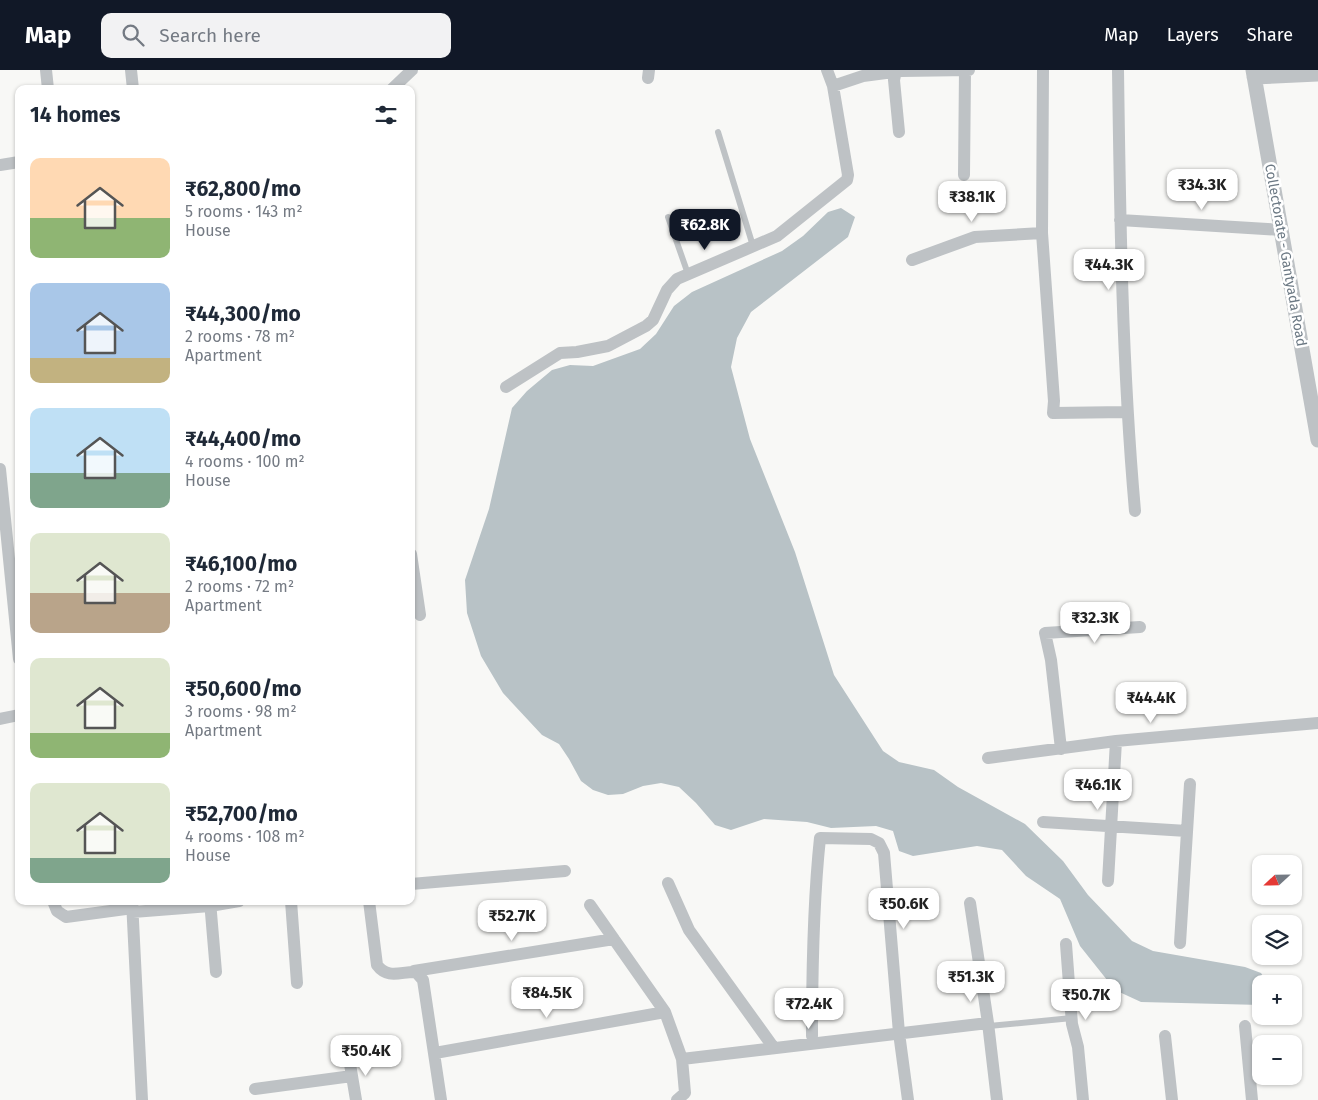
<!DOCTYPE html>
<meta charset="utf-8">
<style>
body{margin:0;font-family:"Fira Sans",sans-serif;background:#f2f2f3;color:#1f2937;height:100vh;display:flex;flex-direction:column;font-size:19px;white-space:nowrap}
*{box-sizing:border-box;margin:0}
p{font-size:16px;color:#747a83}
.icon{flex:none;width:28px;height:28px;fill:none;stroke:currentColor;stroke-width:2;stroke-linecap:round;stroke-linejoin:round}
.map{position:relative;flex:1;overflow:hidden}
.drawer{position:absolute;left:15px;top:15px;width:400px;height:820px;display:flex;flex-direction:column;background:#fff;border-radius:10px;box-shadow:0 1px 4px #0004}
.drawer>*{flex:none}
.needle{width:32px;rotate:248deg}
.buttons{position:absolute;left:1252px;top:785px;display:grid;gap:10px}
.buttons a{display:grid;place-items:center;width:50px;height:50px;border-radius:10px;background:#fff;box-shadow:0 1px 4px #0004;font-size:25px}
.price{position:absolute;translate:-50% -42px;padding:0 11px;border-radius:10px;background:#fff;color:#222;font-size:16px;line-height:32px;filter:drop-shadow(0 1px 2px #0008)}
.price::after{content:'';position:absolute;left:50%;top:30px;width:15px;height:11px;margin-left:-8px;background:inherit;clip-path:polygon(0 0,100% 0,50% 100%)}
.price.active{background:#111827;color:#fff}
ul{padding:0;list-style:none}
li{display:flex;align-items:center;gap:15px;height:125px;padding:0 15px}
li span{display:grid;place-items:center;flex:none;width:140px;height:100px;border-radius:10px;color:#555}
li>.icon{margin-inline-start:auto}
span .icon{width:60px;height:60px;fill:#fffc;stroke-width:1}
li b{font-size:21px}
h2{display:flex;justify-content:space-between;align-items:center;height:60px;padding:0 15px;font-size:21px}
header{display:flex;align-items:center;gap:30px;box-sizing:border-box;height:70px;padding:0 25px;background:#111827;color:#fff}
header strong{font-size:24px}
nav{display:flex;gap:28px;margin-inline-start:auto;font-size:18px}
.search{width:350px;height:45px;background:#f2f2f3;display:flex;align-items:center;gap:12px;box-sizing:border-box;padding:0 18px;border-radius:10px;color:#747a83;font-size:19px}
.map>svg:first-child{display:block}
.water{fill:#b8c2c6}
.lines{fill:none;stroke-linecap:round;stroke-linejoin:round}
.service{stroke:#bec2c5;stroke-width:6}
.minor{stroke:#bec2c5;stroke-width:12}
.tertiary{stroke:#bec2c5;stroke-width:15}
.labels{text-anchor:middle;stroke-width:5;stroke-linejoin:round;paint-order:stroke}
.street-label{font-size:14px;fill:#6b7883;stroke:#fff}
</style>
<header>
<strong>Map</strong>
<div class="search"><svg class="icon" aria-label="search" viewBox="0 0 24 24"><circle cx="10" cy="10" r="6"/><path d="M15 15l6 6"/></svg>Search here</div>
<nav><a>Map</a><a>Layers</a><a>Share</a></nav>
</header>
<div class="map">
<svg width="1318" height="1030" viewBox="0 0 1318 1030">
<rect width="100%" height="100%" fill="#f8f8f6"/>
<path class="water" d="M841,138L855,147L848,167L751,242L737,268L731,297L750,369L795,482L834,605L883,681L899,692L934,700L958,717L1025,754L1063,791L1088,825L1132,871L1153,881L1245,897L1261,903L1268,914H1261V935L1141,932L1115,920L1080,876L1060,829L1026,806L1002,780L977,776L913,786L899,781L893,761L876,756L831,758L807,752L764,749L731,760L715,755L696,733L679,717L661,713L643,716L623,724L608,725L593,720L581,711L569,689L559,674L542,665L503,623L481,586L467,543L465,510L489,439L512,338L527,321L552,300L570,295L593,296L640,279L656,264L674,236L692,222L782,181L803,166L828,142Z"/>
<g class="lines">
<path class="service" d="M718,62L753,176
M668,147L688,204
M989,956L1072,948"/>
<path class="minor" d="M46,0L48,19
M131,0L133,19
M1043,0L1042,163L1054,331L1053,343L1127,342
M1118,0C1120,147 1122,294 1135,441
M896,1L894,10L899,62
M648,8L649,0
M833,16L863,6L901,1L969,0
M392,19L412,0
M0,95L19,92
M964,105L965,0
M1120,150L1282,160
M912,190L975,167L1042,163
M506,317L560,283L577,282L608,276L646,256L653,250L667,220L677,209L777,166L847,110L848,105L833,16L827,0
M0,399L19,589
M411,484L420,545
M0,649L19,645
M1061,679L1051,590L1045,563L1140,557
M988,688L1116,671L1318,653
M1043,752L1187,761
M1108,811L1116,671
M668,813L689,860L774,978
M411,814L565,801
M53,831L57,841L66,847L133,838
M132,831L142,1030
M210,831L216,902
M291,831L297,913
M369,831L377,895C388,910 402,901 416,902L423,910L441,1030
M970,833L988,953L997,1030
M590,835L665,942L682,989
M133,842L210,836L239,831
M1180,873L1190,714
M1066,874L1072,954L1078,977L1083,1030
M414,901L614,869
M1245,956L1252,1030
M812,966C812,900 813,834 820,768L871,769L879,773L884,783L899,963L908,1030
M1165,966L1172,1030
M435,983L665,942
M349,988L356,1030
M255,1019L352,1006
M677,1030L685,1023L682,989L988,953"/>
<path class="tertiary" d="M1253,0L1318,370
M1254,7L1318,4"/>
</g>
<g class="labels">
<g class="street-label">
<text transform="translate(1286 185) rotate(80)" y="5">Collectorate - Gantyada Road</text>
</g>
</g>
</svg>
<div class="buttons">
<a><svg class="needle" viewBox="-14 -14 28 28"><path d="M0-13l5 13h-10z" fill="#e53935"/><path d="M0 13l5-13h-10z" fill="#747a83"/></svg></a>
<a><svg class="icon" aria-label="layers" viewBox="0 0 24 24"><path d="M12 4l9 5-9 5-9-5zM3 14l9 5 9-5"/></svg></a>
<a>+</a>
<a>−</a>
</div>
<b class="price" style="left:1202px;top:141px">₹34.3K</b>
<b class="price" style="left:972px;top:153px">₹38.1K</b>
<b class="price active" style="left:705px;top:181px">₹62.8K</b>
<b class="price" style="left:1109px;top:221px">₹44.3K</b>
<b class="price" style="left:1095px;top:574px">₹32.3K</b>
<b class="price" style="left:1151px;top:654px">₹44.4K</b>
<b class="price" style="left:1098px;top:741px">₹46.1K</b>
<b class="price" style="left:904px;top:860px">₹50.6K</b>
<b class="price" style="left:512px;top:872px">₹52.7K</b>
<b class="price" style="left:971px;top:933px">₹51.3K</b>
<b class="price" style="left:547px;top:949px">₹84.5K</b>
<b class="price" style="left:1086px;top:951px">₹50.7K</b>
<b class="price" style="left:809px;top:960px">₹72.4K</b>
<b class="price" style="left:366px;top:1007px">₹50.4K</b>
<section class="drawer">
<h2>14 homes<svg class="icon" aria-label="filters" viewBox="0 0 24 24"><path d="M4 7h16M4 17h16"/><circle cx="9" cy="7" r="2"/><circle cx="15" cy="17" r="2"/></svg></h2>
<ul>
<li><span style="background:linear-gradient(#ffd9b3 60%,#8fb573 0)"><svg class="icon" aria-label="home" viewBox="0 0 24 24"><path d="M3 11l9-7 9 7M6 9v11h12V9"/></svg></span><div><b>₹62,800/mo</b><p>5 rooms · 143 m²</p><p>House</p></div></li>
<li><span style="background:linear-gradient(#a9c7e8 75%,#c2b280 0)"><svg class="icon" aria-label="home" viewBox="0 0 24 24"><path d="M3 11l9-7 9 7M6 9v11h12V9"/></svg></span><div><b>₹44,300/mo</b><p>2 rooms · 78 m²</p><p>Apartment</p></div></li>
<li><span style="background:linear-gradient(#bfe0f5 65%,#7fa58c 0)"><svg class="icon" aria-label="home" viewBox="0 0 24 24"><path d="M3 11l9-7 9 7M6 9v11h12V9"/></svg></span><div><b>₹44,400/mo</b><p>4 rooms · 100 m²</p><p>House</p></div></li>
<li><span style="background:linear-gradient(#dfe7d0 60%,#b9a48a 0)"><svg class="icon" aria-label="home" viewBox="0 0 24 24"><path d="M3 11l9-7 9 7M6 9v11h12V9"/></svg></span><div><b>₹46,100/mo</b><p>2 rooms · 72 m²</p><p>Apartment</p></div></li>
<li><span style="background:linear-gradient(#dfe7d0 75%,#8fb573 0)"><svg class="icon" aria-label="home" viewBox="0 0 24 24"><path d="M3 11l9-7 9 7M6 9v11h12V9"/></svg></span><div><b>₹50,600/mo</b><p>3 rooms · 98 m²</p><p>Apartment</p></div></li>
<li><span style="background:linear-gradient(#dfe7d0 75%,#7fa58c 0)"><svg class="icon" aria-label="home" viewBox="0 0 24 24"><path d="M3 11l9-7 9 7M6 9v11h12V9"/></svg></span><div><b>₹52,700/mo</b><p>4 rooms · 108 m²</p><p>House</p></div></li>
</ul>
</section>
</div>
